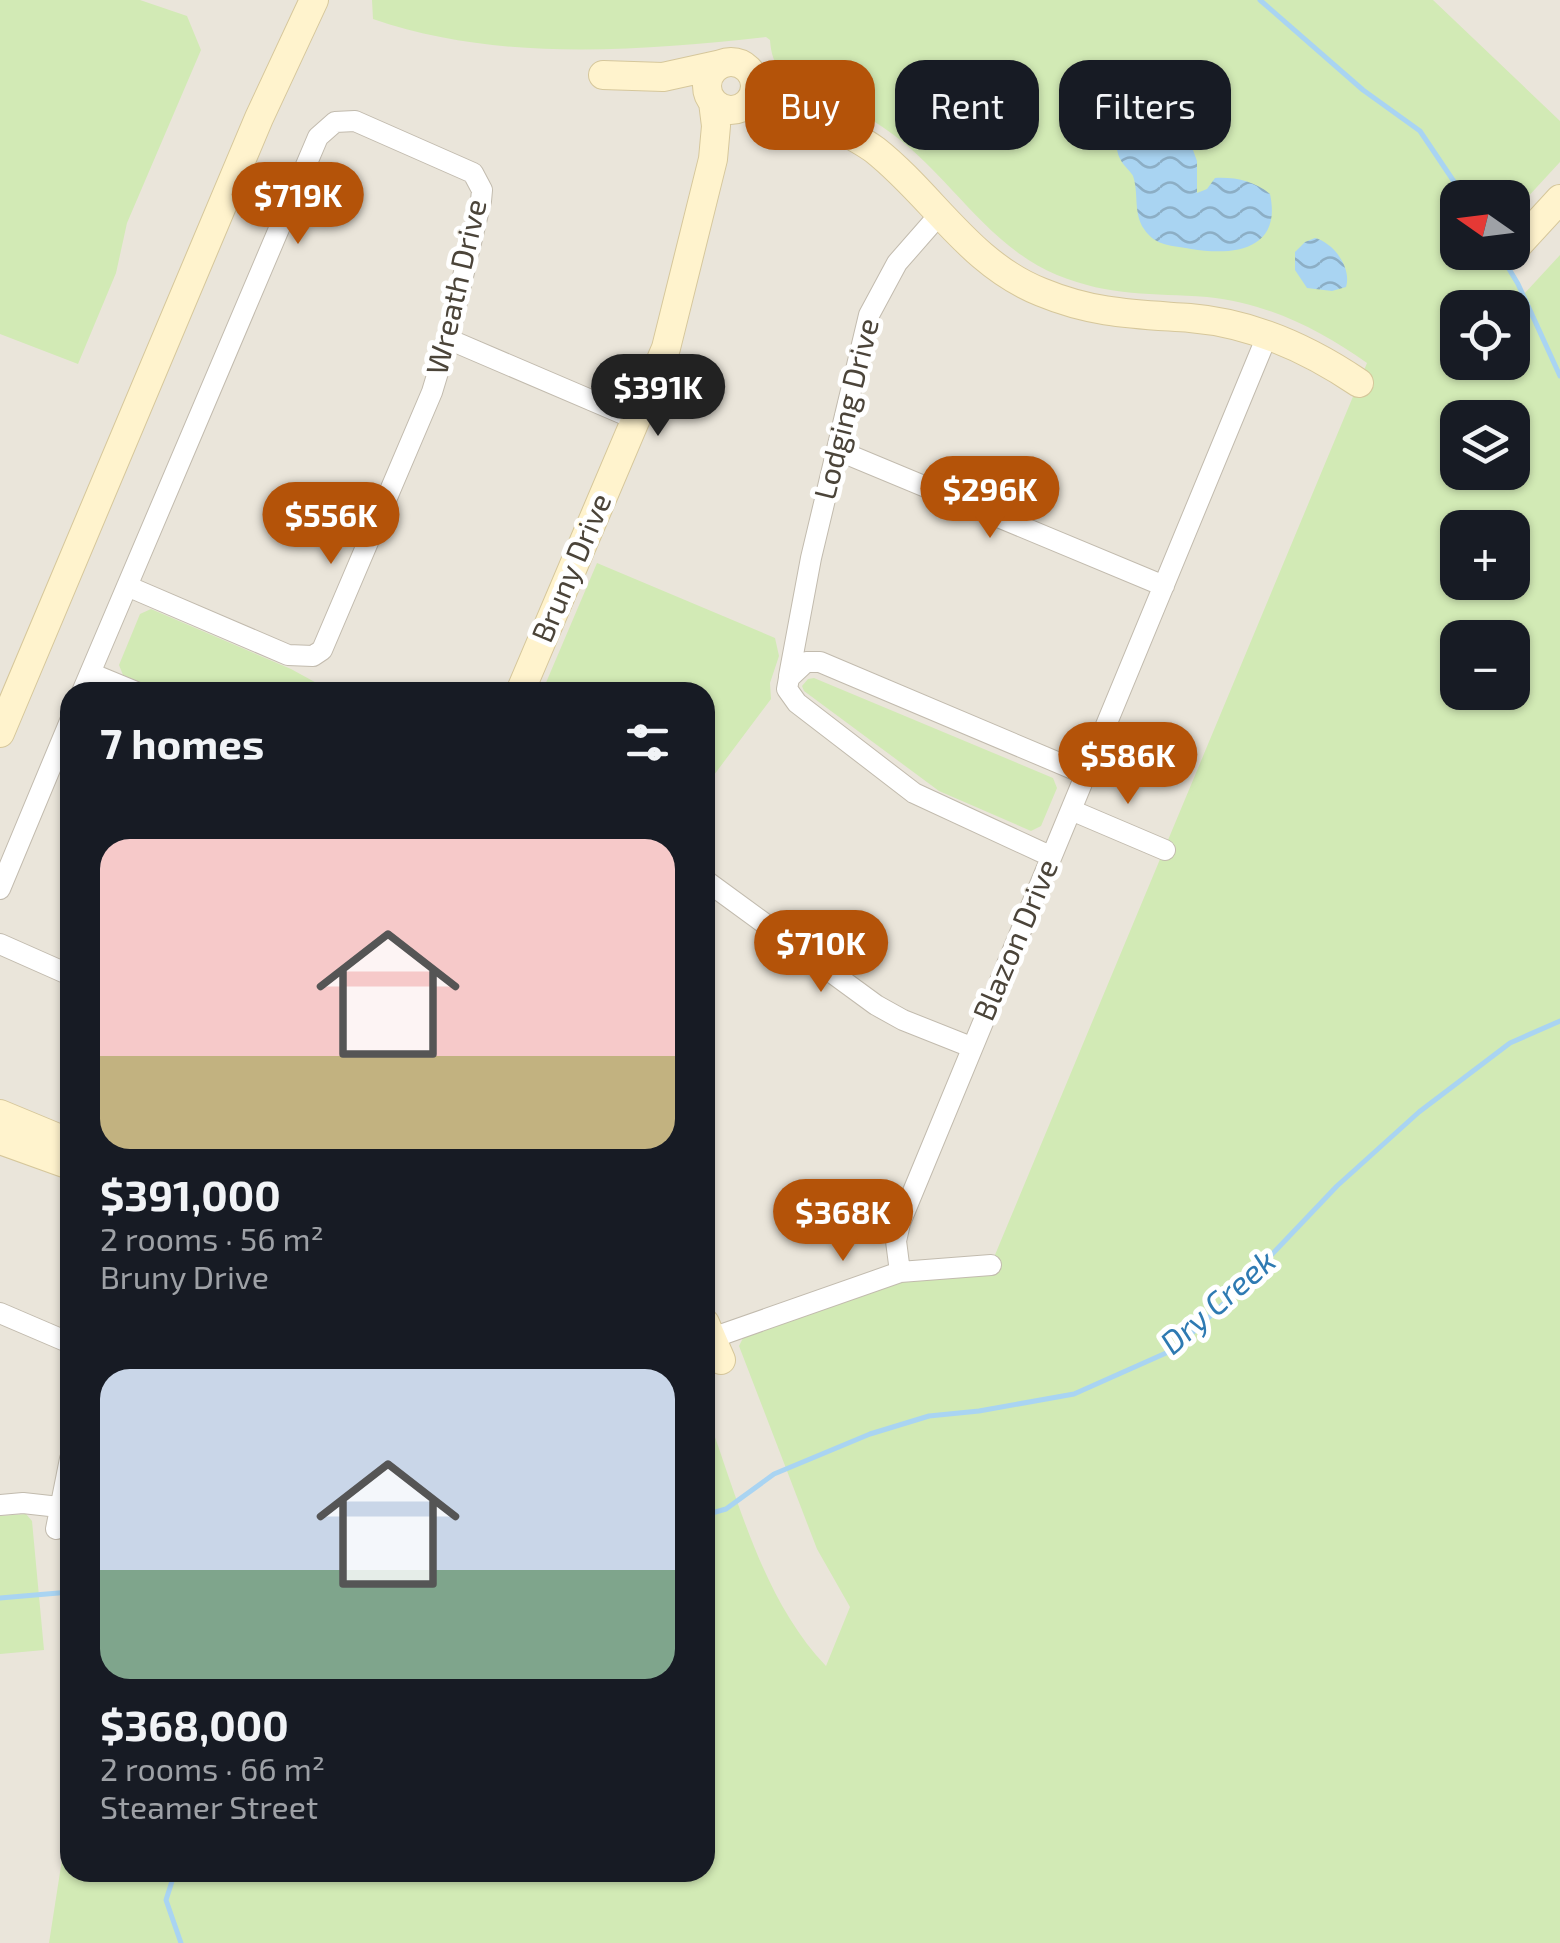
<!DOCTYPE html>
<meta charset="utf-8">
<style>
body{margin:0;font-family:"Exo 2",sans-serif;background:#20242c;color:#f1f3f6;height:100vh;display:flex;flex-direction:column;font-size:38px;white-space:nowrap}
*{box-sizing:border-box;margin:0}
p{font-size:32px;color:#9ea1a6}
.icon{flex:none;width:55px;height:55px;fill:none;stroke:currentColor;stroke-width:2;stroke-linecap:round;stroke-linejoin:round}
.map{position:relative;flex:1;overflow:hidden}
.side{position:absolute;left:60px;top:682px;width:655px;height:1200px;display:flex;flex-direction:column;background:#171b24;border-radius:30px;box-shadow:0 2px 8px #0004}
.side>*{flex:none}
.top-card{position:absolute;left:745px;top:60px;width:665px;height:90px;display:flex;gap:20px}
.needle{width:65px;rotate:284deg}
.controls{position:absolute;left:1440px;top:180px;display:grid;gap:20px}
.controls a{display:grid;place-items:center;width:90px;height:90px;border-radius:20px;background:#171b24;box-shadow:0 2px 8px #0004;font-size:50px}
.price{position:absolute;translate:-50% -85px;padding:0 22px;border-radius:35px;background:#b45309;color:#fff;font-size:32px;line-height:65px;filter:drop-shadow(0 2px 5px #0008)}
.price::after{content:'';position:absolute;left:50%;top:60px;width:30px;height:22px;margin-left:-15px;background:inherit;clip-path:polygon(0 0,100% 0,50% 100%)}
.price.selected{background:#222;color:#fff}
ul{padding:0;list-style:none}
li{display:grid;align-content:center;gap:20px;height:530px;padding:0 40px}
li span{display:grid;place-items:center;height:310px;border-radius:30px;color:#555}
li>.icon{margin-inline-start:auto}
span .icon{width:180px;height:180px;fill:#fffc;stroke-width:1}
li b{font-size:42px}
h2{display:flex;justify-content:space-between;align-items:center;height:120px;padding:0 40px;font-size:42px}
.pill{padding:0 35px;border-radius:30px;background:#171b24;box-shadow:0 2px 8px #0004;font-size:35px;line-height:90px}
.pill.selected{background:#b45309;color:#fff}
.map>svg:first-child{display:block}
.residential{fill:#eae5da;fill-rule:evenodd}
.green{fill:#d2eab5;fill-rule:evenodd}
.water{fill:url(#water-waves)}
.lines{fill:none;stroke-linecap:round;stroke-linejoin:round}
.stream{stroke:#a9d4f2;stroke-width:5}
.street-casing{stroke:#c2bbae;stroke-width:22}
.secondary-casing{stroke:#d6c79b;stroke-width:30}
.street{stroke:#fff;stroke-width:20}
.secondary{stroke:#fff3cd;stroke-width:28}
.labels{text-anchor:middle;stroke-width:10;stroke-linejoin:round;paint-order:stroke}
.street-label{font-size:30px;fill:#4b4439;stroke:#fff}
.water-label{font-size:32px;font-style:italic;fill:#2e7ab2;stroke:#fff}
</style>
<div class="map">
<svg width="1560" height="1943" viewBox="0 0 1560 1943">
<defs>
<pattern id="water-waves" width="16" height="10" patternUnits="userSpaceOnUse" patternTransform="scale(2.5)"><rect width="16" height="10" fill="#a9d4f2"/><path d="M0 5q4-4 8 0t8 0" fill="none" stroke="#8caec5"/></pattern>
</defs>
<rect width="100%" height="100%" fill="#f6f3ec"/>
<path class="residential" d="M0,0H1560V1943H0ZM1458,198H1512V252H1458ZM1458,308H1512V362H1458ZM1458,418H1512V472H1458ZM1458,528H1512V582H1458ZM1458,638H1512V692H1458ZM70,692H705V1872H70Z"/>
<path class="green" d="M0,0H140L187,16L201,50L127,223L116,273L78,364L0,334Z
M372,0H1433L1560,121V162L1513,213L1512,198H1458V252L1499,253L1523,295L1560,255V1943H49L70,1808V1872H705V1409C737,1495 761,1598 826,1666L850,1607L817,1549L739,1346L744,1336L857,1293L910,1280L987,1274L1367,363C1319,329 1267,303 1207,297C1152,293 1111,297 1057,275C985,245 948,171 884,128C865,115 845,104 825,93C813,87 795,82 784,73C773,63 771,53 770,40L766,37C637,51 498,62 373,19ZM1458,308H1512V362H1458ZM1458,418H1512V472H1458ZM1458,528H1512V582H1458ZM1458,638H1512V692H1458Z
M597,563L775,638L779,656L770,683L771,699L705,787V692H542Z
M151,609L291,669L333,692H163L123,675L119,665L140,614Z
M814,678L1053,778L1057,788L1041,826L1031,831L939,791L804,691L802,686L808,679Z
M26,1514L32,1521L44,1650L0,1654V1516Z"/>
<path class="water" d="M1146,120L1189,139L1197,161V193L1207,189L1215,178C1236,177 1254,181 1270,194C1282,250 1234,256 1191,249C1172,245 1156,247 1144,229C1133,213 1139,193 1133,176C1133,175 1125,166 1124,165C1113,151 1116,136 1123,122Z
M1315,238C1334,243 1352,268 1346,287L1332,291L1307,288L1295,270V252L1305,242Z"/>
<g class="lines">
<path class="stream" d="M1260,0L1363,90L1420,131L1465,198
M1499,252L1518,284L1560,376
M705,1515L726,1509L774,1474L870,1434L929,1416L979,1411L1074,1394L1175,1349L1236,1292L1337,1186L1419,1112L1510,1043L1560,1021
M0,1598L70,1592
M175,1872L166,1900L181,1943"/>
<defs>
<path id="street" d="M448,339L635,419
M837,450L1164,586
M90,673L136,692
M789,676L811,558L869,315L897,263L939,215
M82,692L318,137L335,122L355,121L473,173L482,190L481,201L448,339L432,392L322,650L313,656L288,655L127,586
M1071,810L1165,850
M1050,856L914,793L797,703L787,689L789,678L806,662H820L1085,774
M705,880L876,1005L903,1020L971,1047
M0,889L70,721
M0,944L70,975
M900,1272L896,1241L900,1223L1267,336
M0,1313L70,1343
M712,1338L900,1272L991,1265
M0,1505L23,1503L59,1507
M56,1529L70,1459"/>
<path id="secondary" d="M707 86a24 24 0 1 1 48 0a24 24 0 1 1-48 0Z
M752,74C769,86 785,98 802,109C826,124 852,133 875,150C933,196 970,264 1041,292C1094,314 1135,314 1190,318C1251,323 1309,349 1359,383
M603,75L663,77L722,64
M1515,248L1560,199
M520,692L666,348L713,159L716,126L713,102
M0,733L259,118L314,0
M0,1114L70,1143
M0,1140L70,1165
M705,1323L721,1360"/>
</defs>
<use href="#street" class="street-casing"/>
<use href="#secondary" class="secondary-casing"/>
<use href="#street" class="street"/>
<use href="#secondary" class="secondary"/>
</g>
<g class="labels">
<g class="street-label">
<text transform="translate(457 287) rotate(-77)" y="10">Wreath Drive</text>
<text transform="translate(847 409) rotate(-76)" y="10">Lodging Drive</text>
<text transform="translate(572 568) rotate(-67)" y="10">Bruny Drive</text>
<text transform="translate(1016 940) rotate(-67)" y="10">Blazon Drive</text>
</g>
<g class="water-label">
<text transform="translate(1218 1302) rotate(-41)" y="11">Dry Creek</text>
</g>
</g>
</svg>
<div class="controls">
<a><svg class="needle" viewBox="-14 -14 28 28"><path d="M0-13l5 13h-10z" fill="#e53935"/><path d="M0 13l5-13h-10z" fill="#9ea1a6"/></svg></a>
<a><svg class="icon" aria-label="locate" viewBox="0 0 24 24"><circle cx="12" cy="12" r="6"/><path d="M12 2v4M12 18v4M2 12h4M18 12h4"/></svg></a>
<a><svg class="icon" aria-label="layers" viewBox="0 0 24 24"><path d="M12 4l9 5-9 5-9-5zM3 14l9 5 9-5"/></svg></a>
<a>+</a>
<a>−</a>
</div>
<b class="price" style="left:298px;top:247px">$719K</b>
<b class="price selected" style="left:658px;top:439px">$391K</b>
<b class="price" style="left:990px;top:541px">$296K</b>
<b class="price" style="left:331px;top:567px">$556K</b>
<b class="price" style="left:1128px;top:807px">$586K</b>
<b class="price" style="left:821px;top:995px">$710K</b>
<b class="price" style="left:843px;top:1264px">$368K</b>
<div class="top-card">
<a class="pill selected">Buy</a>
<a class="pill">Rent</a>
<a class="pill">Filters</a>
</div>
<section class="side">
<h2>7 homes<svg class="icon" aria-label="filters" viewBox="0 0 24 24"><path d="M4 7h16M4 17h16"/><circle cx="9" cy="7" r="2"/><circle cx="15" cy="17" r="2"/></svg></h2>
<ul>
<li><span style="background:linear-gradient(#f6c9c9 70%,#c2b280 0)"><svg class="icon" aria-label="home" viewBox="0 0 24 24"><path d="M3 11l9-7 9 7M6 9v11h12V9"/></svg></span><div><b>$391,000</b><p>2 rooms · 56 m²</p><p>Bruny Drive</p></div></li>
<li><span style="background:linear-gradient(#c9d6e8 65%,#7fa58c 0)"><svg class="icon" aria-label="home" viewBox="0 0 24 24"><path d="M3 11l9-7 9 7M6 9v11h12V9"/></svg></span><div><b>$368,000</b><p>2 rooms · 66 m²</p><p>Steamer Street</p></div></li>
</ul>
</section>
</div>
